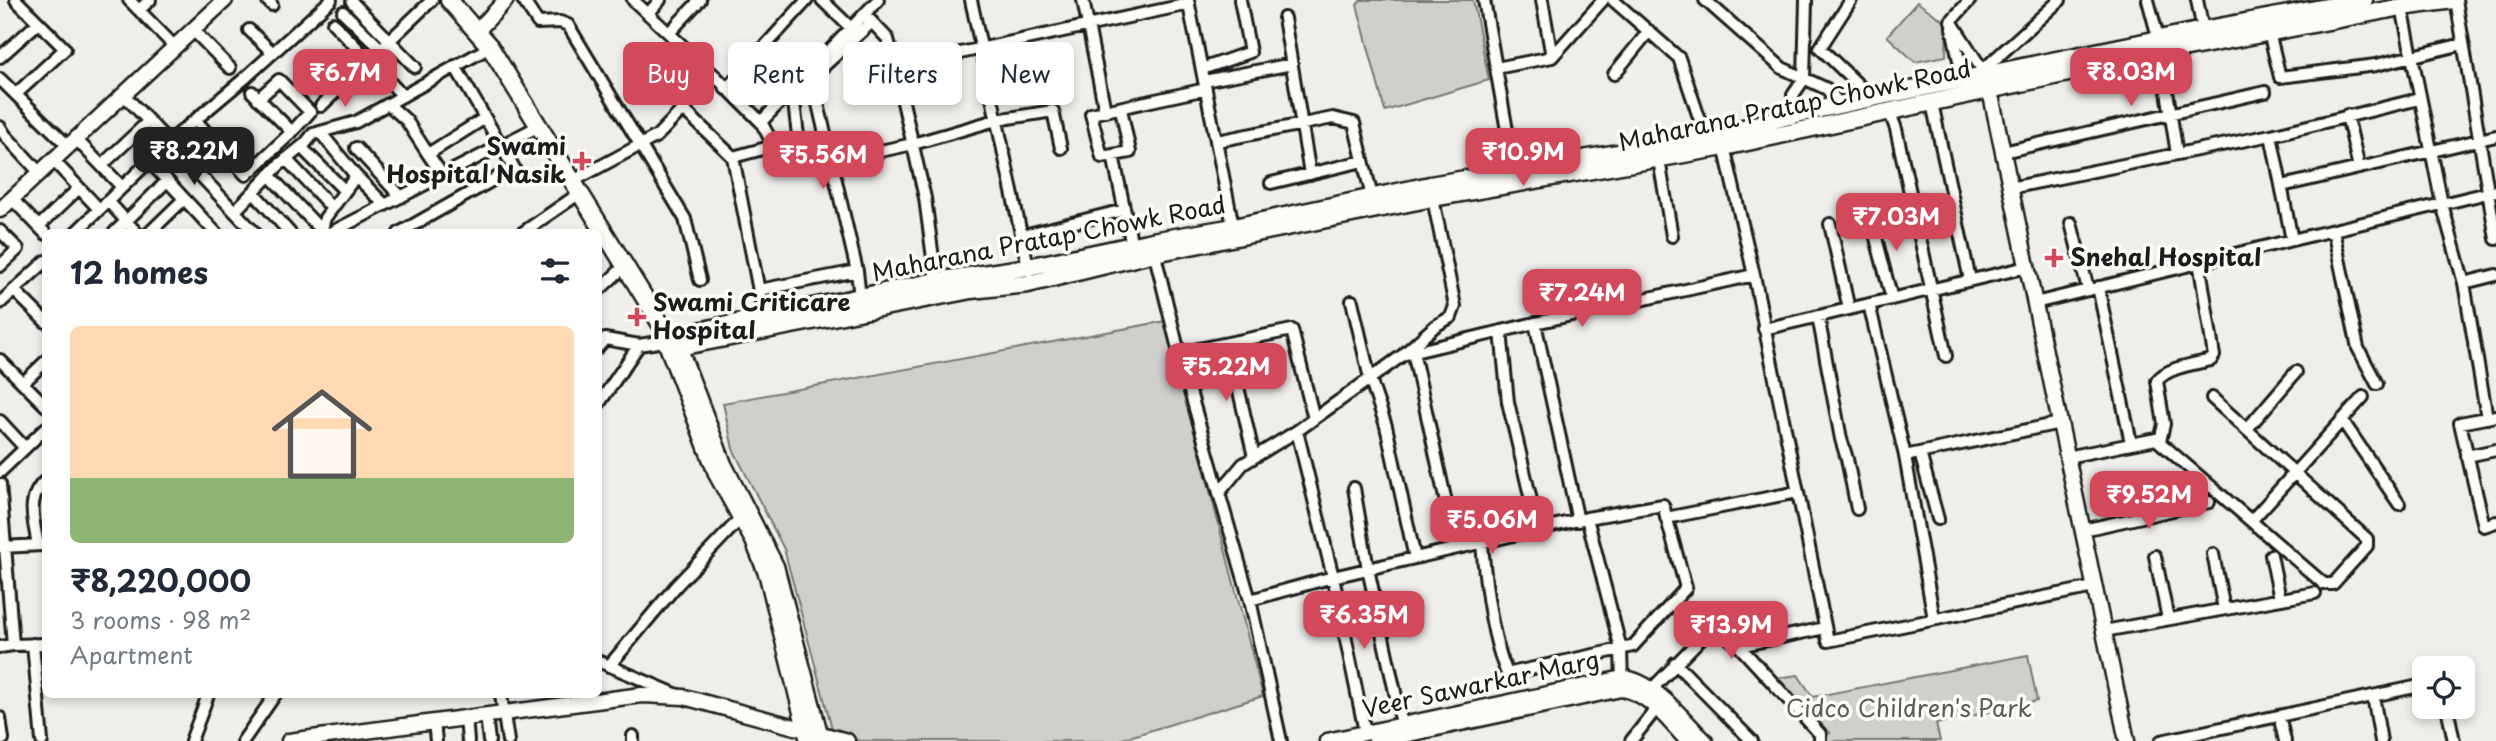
<!DOCTYPE html>
<meta charset="utf-8">
<style>
body{margin:0;font-family:"Playpen Sans",sans-serif;background:#f2f2f3;color:#1f2937;height:100vh;display:flex;flex-direction:column;font-size:26px;white-space:nowrap}
*{box-sizing:border-box;margin:0}
p{font-size:23px;color:#747a83}
.icon{flex:none;width:38px;height:38px;fill:none;stroke:currentColor;stroke-width:2;stroke-linecap:round;stroke-linejoin:round}
.map{position:relative;flex:1;overflow:hidden}
.side{position:absolute;left:42px;top:229px;width:560px;height:469px;display:flex;flex-direction:column;background:#fff;border-radius:10px;box-shadow:0 4px 10px #0003}
.side>*{flex:none}
.hud{position:absolute;left:623px;top:42px;width:665px;height:63px;display:flex;gap:14px}
.controls{position:absolute;left:2412px;top:656px;display:grid;gap:14px}
.controls a{display:grid;place-items:center;width:63px;height:63px;border-radius:10px;background:#fff;box-shadow:0 4px 10px #0003;font-size:35px}
.price{position:absolute;translate:-50% -60px;padding:0 16px;border-radius:14px;background:#d1495b;color:#fff;font-size:23px;line-height:46px;filter:drop-shadow(0 2px 4px #0008)}
.price::after{content:'';position:absolute;left:50%;top:42px;width:21px;height:16px;margin-left:-10px;background:inherit;clip-path:polygon(0 0,100% 0,50% 100%)}
.price.on{background:#222;color:#fff}
ul{padding:0;list-style:none}
li{display:grid;align-content:center;gap:14px;height:371px;padding:0 28px}
li span{display:grid;place-items:center;height:217px;border-radius:10px;color:#555}
li>.icon{margin-inline-start:auto}
span .icon{width:126px;height:126px;fill:#fffc;stroke-width:1}
li b{font-size:30px}
h2{display:flex;justify-content:space-between;align-items:center;height:84px;padding:0 28px;font-size:30px}
.chip{padding:0 24px;border-radius:10px;background:#fff;box-shadow:0 4px 10px #0003;font-size:24px;line-height:63px}
.chip.on{background:#d1495b;color:#fff}
.map>svg:first-child{display:block}
.green{fill:#d0cfcc;stroke:#767674;stroke-width:2}
.lines{fill:none;stroke-linecap:round;stroke-linejoin:round}
.minor-casing{stroke:#1c1c1c;stroke-width:16}
.tertiary-casing{stroke:#1c1c1c;stroke-width:19}
.secondary-casing{stroke:#1c1c1c;stroke-width:21}
.minor{stroke:#fdfcf7;stroke-width:10}
.tertiary{stroke:#fdfcf7;stroke-width:14}
.secondary{stroke:#fdfcf7;stroke-width:16}
.poi-dot{fill:#d1495b;stroke:#fdfcf7;stroke-width:2.5}
.labels{text-anchor:middle;stroke-width:7;stroke-linejoin:round;paint-order:stroke}
.street-label{font-size:24px;fill:#1c1c1c;stroke:#fdfcf7}
.poi-label{font-size:24px;font-weight:bold;fill:#1c1c1c;stroke:#fdfcf7;text-anchor:start}
.park-label{font-size:24px;fill:#5b5b5a;stroke:#fdfcf7}
</style>
<div class="map">
<svg width="2496" height="741" viewBox="0 0 2496 741">
<rect width="100%" height="100%" fill="#f0eeea"/>
<filter id="ink" filterUnits="userSpaceOnUse"><feTurbulence type="fractalNoise" baseFrequency=".0143" numOctaves="2"/><feDisplacementMap in="SourceGraphic" scale="14" xChannelSelector="R" yChannelSelector="G"/><feConvolveMatrix kernelMatrix="1 2 1 2 8 2 1 2 1" color-interpolation-filters="sRGB"/></filter>
<g filter="url(#ink)">
<path class="green" d="M1361,0H1473L1489,80L1385,111L1357,5Z
M1917,2L1947,23L1946,56L1915,62L1887,36Z
M1166,321L1263,696L1116,741H861L834,736L784,549L733,449L723,403Z
M2028,655L2037,701L1936,724L1940,741H1821L1830,733L1776,678L1798,675L1813,697Z"/>
<g class="lines">
<defs>
<path id="minor" d="M129,0L175,47
M267,0L272,5
M523,0L538,23L560,22L568,25L685,219L700,280
M822,0L851,28
M971,0L1029,271
M1083,0L1105,111
M1188,0L1234,231
M1484,0L1515,176
M1542,0L1552,57
M1613,0L1679,58L1706,138
M1705,0L1782,68L1827,89L1840,105
M1851,0L1820,48L1872,98
M2148,0L2159,41L2177,154
M2197,0L2203,30
M2456,0L2496,239
M352,2L415,67
M2402,7L2442,204L2464,283L2487,418
M139,10L150,0
M343,12L381,49
M648,14L660,0
M1284,18L1310,174
M869,19L888,39L895,67
M1951,21L1985,74
M1951,21L1970,0
M333,23L403,96
M1952,27L1963,80
M193,30L230,68
M249,30L273,53
M2269,32L2280,77L2376,65L2463,44
M669,33L700,0
M0,57L38,23
M1496,68L1552,57L1603,0
M1202,69L1250,52L1240,0
M1983,70L2060,0
M1614,74L1649,31
M715,76L761,122L878,0
M812,78L857,271L860,298
M0,79L68,146
M1204,81L1292,64
M726,89L807,0
M16,94L65,49L16,0
M124,95L255,233
M258,99L279,80L310,112L292,132
M1932,103L1970,280
M388,104L406,120L428,154L485,118
M321,106L432,0
M683,109L733,157
M1121,109L1130,152L1102,157L1091,114L1206,89
M1890,113L1896,129L1946,356
M2347,115L2359,168
M1793,119V95L1804,79L1806,0
M195,120L246,175L292,132L252,92
M761,122L774,146L733,157L765,322
M0,127L5,135L40,173
M320,132L356,176L385,205
M2271,135L2419,99
M76,139L122,187
M1217,141L1333,118L1354,123L1372,197
M1723,142L1754,275L1828,641L2094,587
M799,144L828,138
M774,146L799,144L793,94L872,22
M301,147L345,191
M356,148L401,197
M2003,152L2265,92
M428,154L443,176
M1113,155L1132,246
M832,157L871,153L913,144L996,120L1053,111L1061,148
M286,159L332,208
M53,160L99,209
M1659,160L1672,236
M150,162L216,233
M102,165L149,121
M269,175L321,230
M573,181L657,136L715,76L633,0
M1271,183L1363,161
M2282,186L2496,136
M2010,188L2271,135L2292,240L2035,303
M253,192L290,233
M12,199L46,234
M108,201L137,233
M235,211L279,165L305,144L313,134L356,122L490,47
M1870,215L1892,299
M2071,223L2088,289
M1830,224L1849,309
M39,226L79,188
M2333,230L2358,348L2377,384
M0,231L18,249L0,266
M75,233L169,142L244,79L331,0
M114,233L167,181
M149,233L184,199
M321,233L325,218L356,176
M330,233L539,126
M399,233L514,168L455,66
M522,233L580,193
M1020,236L1124,210
M2292,240L2496,191
M1153,247L1179,353L1219,493
M936,281L925,198L895,67L1189,4
M2464,283L2496,275
M2098,287L2131,443
M14,290L46,322
M759,290L857,271
M598,291L625,266
M1352,301L1370,379L1386,426L1415,558
M0,303L46,261
M1869,304L1905,456L2060,423
M1818,316L1841,439L1847,459L1857,509
M1535,323L1578,521
M1764,329L2027,267
M1501,331L1508,402L1538,530
M1228,343L1254,457
M598,347L605,339L639,345L665,341
M1412,347L1456,548
M1179,353L1292,330L1314,419
M1406,354L1535,323L1754,275
M0,360L46,406
M23,383L46,361
M598,405L639,345
M2496,416L2460,423L2484,526L2496,522
M2342,420L2399,504
M0,421L25,448
M2247,429L2296,372
M2160,441L2164,424L2157,381C2167,367 2196,364 2211,360L2214,356L2199,261
M1920,453L1938,519
M1905,456L1934,619
M2467,456L2496,450
M2067,457L2156,439L2324,584H2333L2367,546V539L2212,398
M0,472L46,428
M0,484L13,645L0,647
M1354,488L1368,569L1402,724
M1666,518L1798,492
M2252,520L2363,397
M2083,530L2209,502
M1482,543C1485,582 1491,634 1506,671L1511,673L1621,649L1587,518
M38,545C34,521 25,498 46,480
M0,547L43,545
M2213,554L2224,609
M2271,555L2280,599
M2155,556L2168,619
M1250,600L1219,493L1243,464L1297,431
M2104,631L2315,593
M33,644L42,741
M13,645L46,644
M1739,646L1825,628
M598,661L678,695
M1675,663L1752,741
M609,666L676,586L740,519
M1648,693L1709,630L1716,628L1739,646L1820,734V741
M501,695L508,741
M2373,696L2381,741
M2447,707L2454,741
M486,715L489,741
M0,718L3,739
M466,718L468,741
M434,722L436,741
M2281,724L2285,741
M1365,732L1333,577L1297,431L1403,355L1435,326L1451,317L1455,306L1432,194
M633,736V741
M191,741L208,695
M243,741L275,695
M1281,741L1250,600L1333,577L1587,518L1663,505L1686,588L1633,646L1621,649L1622,683
M1631,741L1656,709
M2161,741L2424,685"/>
<path id="tertiary" d="M478,30L506,0
M1988,81L2127,741
M0,210L225,0
M289,741L642,695L684,697L847,741
M808,741L767,576L753,541L717,476L665,341L675,336L724,464L776,566L822,741
M1327,741L1623,678C1653,680 1684,720 1705,741
M1376,741L1621,689C1648,691 1670,723 1688,741"/>
<path id="secondary" d="M449,0L490,47L662,326L675,336L936,281L1028,267L1152,241L1234,227L1430,185L1706,138L1792,115L1872,98L2203,30L2364,0
M664,335L665,341L679,347L971,290L1028,284L1155,253L1433,198L1724,147L2161,53L2402,7L2453,0"/>
</defs>
<use href="#minor" class="minor-casing"/>
<use href="#tertiary" class="tertiary-casing"/>
<use href="#secondary" class="secondary-casing"/>
<use href="#minor" class="minor"/>
<use href="#tertiary" class="tertiary"/>
<use href="#secondary" class="secondary"/>
</g>
</g>
<g class="poi-dot">
<path d="M578.5 150.5h7v7h7v7h-7v7h-7v-7h-7v-7h7z"/>
<path d="M2050.5 247.5h7v7h7v7h-7v7h-7v-7h-7v-7h7z"/>
<path d="M633.5 306.5h7v7h7v7h-7v7h-7v-7h-7v-7h7z"/>
</g>
<g class="labels">
<g class="street-label">
<text transform="translate(1795 106) rotate(-12)" y="8">Maharana Pratap Chowk Road</text>
<text transform="translate(1049 239) rotate(-11)" y="8">Maharana Pratap Chowk Road</text>
<text transform="translate(1481 685) rotate(-12)" y="8">Veer Sawarkar Marg</text>
</g>
<g class="poi-label">
<text x="566" y="155" text-anchor="end">Swami<tspan x="566" dy="28">Hospital Nasik</tspan></text>
<text x="2070" y="266">Snehal Hospital</text>
<text x="653" y="311">Swami Criticare<tspan x="653" dy="28">Hospital</tspan></text>
</g>
<g class="park-label">
<text x="1909" y="717">Cidco Children's Park</text>
</g>
</g>
</svg>
<div class="controls">
<a><svg class="icon" aria-label="locate" viewBox="0 0 24 24"><circle cx="12" cy="12" r="6"/><path d="M12 2v4M12 18v4M2 12h4M18 12h4"/></svg></a>
</div>
<b class="price" style="left:2131px;top:108px">₹8.03M</b>
<b class="price" style="left:345px;top:109px">₹6.7M</b>
<b class="price on" style="left:194px;top:187px">₹8.22M</b>
<b class="price" style="left:1523px;top:188px">₹10.9M</b>
<b class="price" style="left:823px;top:191px">₹5.56M</b>
<b class="price" style="left:1896px;top:253px">₹7.03M</b>
<b class="price" style="left:1582px;top:329px">₹7.24M</b>
<b class="price" style="left:1226px;top:403px">₹5.22M</b>
<b class="price" style="left:2149px;top:531px">₹9.52M</b>
<b class="price" style="left:1492px;top:556px">₹5.06M</b>
<b class="price" style="left:1364px;top:651px">₹6.35M</b>
<b class="price" style="left:1731px;top:661px">₹13.9M</b>
<div class="hud">
<a class="chip on">Buy</a>
<a class="chip">Rent</a>
<a class="chip">Filters</a>
<a class="chip">New</a>
</div>
<section class="side">
<h2>12 homes<svg class="icon" aria-label="filters" viewBox="0 0 24 24"><path d="M4 7h16M4 17h16"/><circle cx="9" cy="7" r="2"/><circle cx="15" cy="17" r="2"/></svg></h2>
<ul>
<li><span style="background:linear-gradient(#ffd9b3 70%,#8fb573 0)"><svg class="icon" aria-label="home" viewBox="0 0 24 24"><path d="M3 11l9-7 9 7M6 9v11h12V9"/></svg></span><div><b>₹8,220,000</b><p>3 rooms · 98 m²</p><p>Apartment</p></div></li>
</ul>
</section>
</div>
